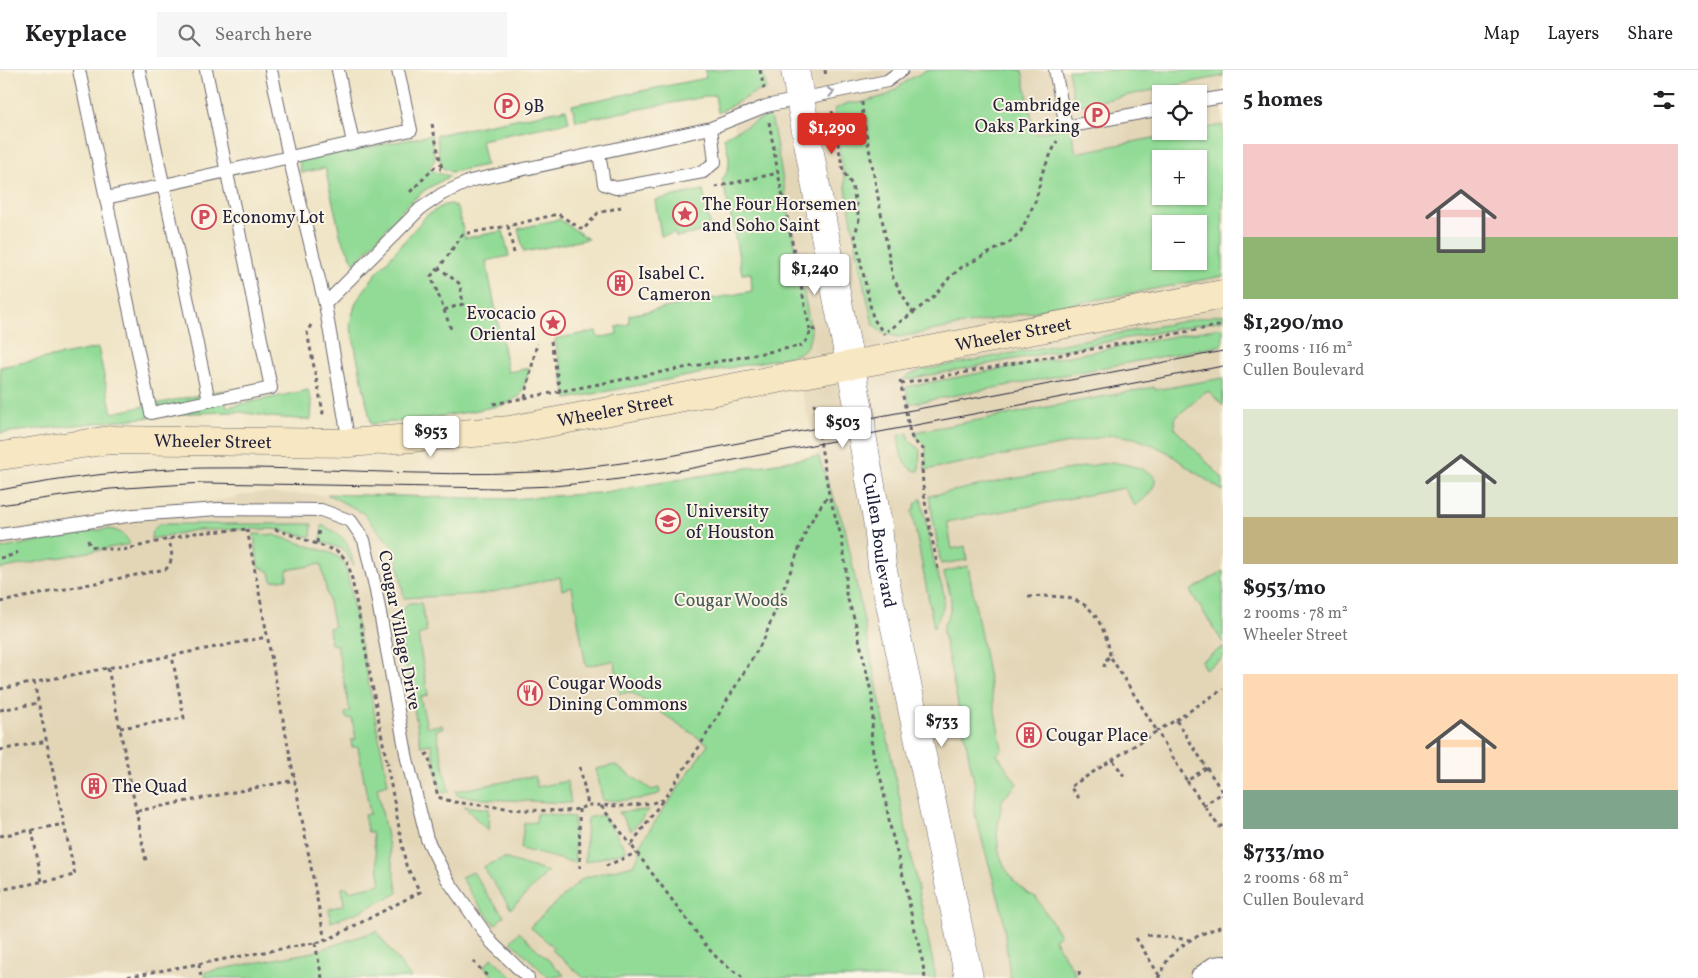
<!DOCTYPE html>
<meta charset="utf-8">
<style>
body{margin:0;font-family:Vollkorn,serif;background:#f6f6f6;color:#202124;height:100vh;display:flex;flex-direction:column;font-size:19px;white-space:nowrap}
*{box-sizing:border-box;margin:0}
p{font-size:16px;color:#757577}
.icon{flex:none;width:28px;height:28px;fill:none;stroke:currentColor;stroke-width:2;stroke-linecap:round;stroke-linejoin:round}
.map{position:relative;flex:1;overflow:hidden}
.sheet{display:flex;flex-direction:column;background:#fff;width:475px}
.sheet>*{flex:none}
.fabs{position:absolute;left:1152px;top:15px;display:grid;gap:10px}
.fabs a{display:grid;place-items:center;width:55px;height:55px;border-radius:0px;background:#fff;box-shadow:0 1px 4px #0004;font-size:25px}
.price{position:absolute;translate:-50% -42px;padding:0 11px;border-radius:5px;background:#fff;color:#222;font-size:16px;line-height:32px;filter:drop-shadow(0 1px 2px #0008)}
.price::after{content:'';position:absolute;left:50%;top:30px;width:15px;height:11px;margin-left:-8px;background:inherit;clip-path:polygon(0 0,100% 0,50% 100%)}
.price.active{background:#d93025;color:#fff}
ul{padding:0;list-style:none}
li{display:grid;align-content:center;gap:10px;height:265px;padding:0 20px}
li span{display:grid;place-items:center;height:155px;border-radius:0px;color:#555}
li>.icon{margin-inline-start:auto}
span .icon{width:90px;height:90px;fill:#fffc;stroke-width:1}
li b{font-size:21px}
h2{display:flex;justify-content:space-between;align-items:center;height:60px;padding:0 20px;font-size:21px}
header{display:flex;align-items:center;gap:30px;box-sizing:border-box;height:70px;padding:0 25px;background:#fff;border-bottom:1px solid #e0e0e0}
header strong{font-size:24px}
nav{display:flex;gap:28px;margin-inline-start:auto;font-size:18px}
.search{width:350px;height:45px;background:#f6f6f6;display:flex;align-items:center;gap:12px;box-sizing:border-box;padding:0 18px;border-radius:0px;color:#757577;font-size:19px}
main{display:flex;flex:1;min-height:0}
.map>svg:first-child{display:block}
.built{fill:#e3d6b7;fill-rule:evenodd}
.green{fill:#92db96;stroke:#5a7e68;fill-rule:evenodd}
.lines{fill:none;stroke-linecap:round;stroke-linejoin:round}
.service-casing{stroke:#6a666c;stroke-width:14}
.minor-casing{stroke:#6a666c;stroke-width:26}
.tertiary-casing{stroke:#6a666c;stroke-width:29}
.secondary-casing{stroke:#6a666c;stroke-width:29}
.path{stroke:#6a666c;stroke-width:3;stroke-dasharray:4 4;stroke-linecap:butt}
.service{stroke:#fff;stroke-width:12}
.minor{stroke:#fff;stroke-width:24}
.tertiary{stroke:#fff;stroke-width:28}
.secondary{stroke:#f7e8c3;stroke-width:28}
.tram{stroke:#22223b;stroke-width:1}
.oneway{stroke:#9c9ca7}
.labels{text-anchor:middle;stroke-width:4;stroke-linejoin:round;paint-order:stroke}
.poi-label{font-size:18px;fill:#22223b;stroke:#fcf5e5;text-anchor:start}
.street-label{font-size:18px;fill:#22223b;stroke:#fcf5e5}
.park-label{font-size:18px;fill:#445a56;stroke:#fcf5e5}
</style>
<header>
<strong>Keyplace</strong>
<div class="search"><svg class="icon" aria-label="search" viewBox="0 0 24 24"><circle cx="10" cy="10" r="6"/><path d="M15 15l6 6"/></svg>Search here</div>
<nav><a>Map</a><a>Layers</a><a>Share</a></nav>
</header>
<main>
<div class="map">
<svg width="1223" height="908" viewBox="0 0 1223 908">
<rect width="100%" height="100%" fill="#fcf5e5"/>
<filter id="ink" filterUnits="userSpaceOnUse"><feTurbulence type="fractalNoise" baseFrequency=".02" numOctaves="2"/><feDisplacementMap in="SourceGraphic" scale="10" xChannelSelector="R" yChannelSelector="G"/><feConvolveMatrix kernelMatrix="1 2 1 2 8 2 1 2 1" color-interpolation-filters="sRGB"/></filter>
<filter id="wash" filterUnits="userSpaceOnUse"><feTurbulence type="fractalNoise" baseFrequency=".0096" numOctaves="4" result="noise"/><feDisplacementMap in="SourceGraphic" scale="20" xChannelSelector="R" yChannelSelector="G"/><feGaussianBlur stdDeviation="1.12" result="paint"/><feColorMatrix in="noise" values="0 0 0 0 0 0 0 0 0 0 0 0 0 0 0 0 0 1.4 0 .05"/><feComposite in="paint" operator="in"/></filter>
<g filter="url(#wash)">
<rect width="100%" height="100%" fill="#f0e5c7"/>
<path class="built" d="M720,0H1223V908H0V473L254,423L509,429L599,423L818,386ZM1161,24H1199V61H1161ZM1161,89H1199V126H1161ZM1161,154H1199V191H1161Z"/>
<path class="green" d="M705,0H763L767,19L756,22L718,43L715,25L576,51L572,35L706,8Z
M927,0H1022L1035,64L1070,56L1076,83L1189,61H1199V59L1223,55V206L899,267L882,263L873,254L860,198L834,50L835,39L848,33H860L888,25L908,10ZM1161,89H1199V126H1161ZM1161,154H1199V191H1161Z
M1068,0H1223V6L1075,36Z
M566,39L569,52L481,70L486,95L451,102L441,97L436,65Z
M767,46L772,51L811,261C809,279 804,282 787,287L567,329L555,269L596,261L598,268L617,264L616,257L629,254V245L752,221L751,203L742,204L733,156L722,109C734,96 728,83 724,67Z
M432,65L435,90L429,98L435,102L450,106L425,120L406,136L355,194L341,168L325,98L301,103L299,90Z
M703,120L711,160L676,167L675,163L661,166L655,130Z
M452,134L458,139L465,168L503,161L509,186L486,191L508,302L530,298L521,325L507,334L468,342L425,349L371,354L350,253L356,232L374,206L426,146L444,135Z
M559,149L588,169L524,182L518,159Z
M1223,244V250L903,310L908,305L922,300Z
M1223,257V275L909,334L906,317Z
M98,278L112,343L223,320L227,337L308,320L312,333L311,350L270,347L240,342L192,343L0,363V297Z
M1223,308V336L1210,322H1205L1174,349L1175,359L1223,409V421L1187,397L1169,383L1153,375L1134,368L1113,365L925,400L926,377L917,368L915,362L1154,317L1155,320Z
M908,363L909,370L920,380L919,401C901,400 900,380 898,366Z
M818,386L845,458L936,908H584L552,880L554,877L530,857L583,808L633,795L641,782L638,777L708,674L631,622L620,624L615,593L612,591L586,596L572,517L562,520L560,507L484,524L404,528L396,481L363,443L327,424L509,429L599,423Z
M1112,392C1145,398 1177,404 1135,436L1124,418L947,452L952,479L965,476L967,490L941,494L929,426L1006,410Z
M921,428L936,501L942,516L944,527L943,538L934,558L912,442L916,433Z
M159,454H312L311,467L274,459L196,460L151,469L152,461Z
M322,455C345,467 348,470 354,496L343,479L321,472Z
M107,459C119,460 125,464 130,474L0,499V479L75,463Z
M254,464L274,465L331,483L343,490L347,502L388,714L377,717L398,823L361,841L331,852L329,839L344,835L342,818L347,817L349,821L381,814L372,762H368L364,745L370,744L358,677H352L351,670L356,669L352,649L346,648L345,643L350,641L337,575L331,574L329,558L334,557L321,494L287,500V509L272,511L270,502L258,496Z
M968,496L1002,679L997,684L1017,714L1002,730L997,763L999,782L1005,798L1014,811L1027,823L1036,827L1060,865L1054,869L1075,903V908H1010L1002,841L976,748L974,738L975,716L943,562C943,553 947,550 950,542C954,530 947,513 943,502Z
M1223,501V573L1190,521Z
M409,533H421L427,562L418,565L428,625L420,627L427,657L442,655L443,658L436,660L449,722L444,723L440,717L431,674L421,676L398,553L402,539Z
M1223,577V588L1205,599L1201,591Z
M615,695L652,720L659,718L660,723C648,731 618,730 603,731L596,699Z
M535,706L537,717L567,711L571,733L484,729L457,725L456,721Z
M464,736L489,739L488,761Z
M649,740L631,761L619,742Z
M537,743L574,747L575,793L521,779L524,753L536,752Z
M603,745L627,781L585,792L587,748Z
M504,788L548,802L511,839L483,797Z
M473,802L487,824L504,846L495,855L476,831L461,807Z
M376,861L411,908H206L205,902L313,882Z
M519,862L564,905L549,908L511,871Z
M492,888L513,908H495L484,897Z"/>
</g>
<g filter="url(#ink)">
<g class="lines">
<defs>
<path id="service" d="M79,0L151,343L271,318L206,0
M139,0L209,331
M271,0L289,87L325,234L349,373
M338,0L353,73
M1055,0L1066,57L1161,39
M1199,31L1223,27
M599,83L604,114L616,118L703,102L715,92L711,58
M106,128L411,60L398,0
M325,234L420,139L442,124L470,111L711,58L766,36L887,11L902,0
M0,465L134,445L218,439L321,440L351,451L364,470L375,516L407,689L427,769L447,809L492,873L528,908"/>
<path id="minor" d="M1203,908L1215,899L1223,898"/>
<g id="tertiary">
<path id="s1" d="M795,0L822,150L861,350L862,365L878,455L882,496L969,908"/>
</g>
<g id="secondary">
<path id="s2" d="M0,386L110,370L349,373L510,360L1223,224"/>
</g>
</defs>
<use href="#service" class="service-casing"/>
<use href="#minor" class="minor-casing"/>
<use href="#tertiary" class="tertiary-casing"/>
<use href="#secondary" class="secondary-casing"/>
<path class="path" d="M760,0L764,19
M825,0L826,7
M862,32L863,46L893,208L913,243L887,261
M832,41L843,101L852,115L859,149L855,166L873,248L884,264
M769,52L778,103L810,260
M432,54L442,99
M715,117L778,103
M410,122L435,97L441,99
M514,183L508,156L558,144L583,160L598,143L621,137
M439,198L431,206L444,240L463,234L460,214L439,198L463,164L508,156
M444,240L452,262
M913,243L934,226L950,207L962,197L1010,172L1021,161L1036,130L1042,103L1057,71
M311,255L307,262L323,342L321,348
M551,271L560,322
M800,278V276L809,268L810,260L819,259
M900,310L910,363L913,370L923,379C919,420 931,460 938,499
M901,314L1223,255
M525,328L537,273
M814,333L829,425L842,469L846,499V524L855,551L872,626L873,648L871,670L874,688L882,713L891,760L907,821L914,860L920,876L925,908
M493,334L800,276
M247,459L325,871
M275,459L339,482L347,491L351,504L387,694
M88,470L90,476L116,480H123L194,463L249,459
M317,473L319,458
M0,488L13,485L18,482
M1028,527C1059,525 1087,524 1101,556C1106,566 1109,575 1110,586
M0,532L166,499C175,489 171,481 169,469
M108,598L146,791
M34,612L64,754
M0,619L267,567
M0,640L39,633
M1176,650L1223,619
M120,658L184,648L172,586
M0,680L47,671
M425,685L428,684L438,727L453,732L523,740L566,741L579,739L588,735L624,736L652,733L663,730L699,677L764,569L808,456L822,434L829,425
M1113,690L1124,706
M580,697L588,735
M1206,698L1187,711L1157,661L1176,650L1223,723
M1187,711L1219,757L1223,755
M1079,728L1070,717L1157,661L1110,586L1105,591L1104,597
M662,731L631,775L708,878L718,889L743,908
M601,736L631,775
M1203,736L1222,723L1223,725
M579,739L580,798
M137,741L295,710
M32,760L42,812
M0,766L64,754L75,805L0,820
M606,796L636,783
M1147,865L1191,870
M1136,868L1159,905
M315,873L322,908
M473,891L489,908
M199,894L201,908
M1079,901L1080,908
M120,908L325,871L420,822L406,795L387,694L389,693
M1158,908C1162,903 1164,896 1167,891C1181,872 1202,863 1223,856"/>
<use href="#service" class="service"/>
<use href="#minor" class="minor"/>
<use href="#tertiary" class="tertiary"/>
<use href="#secondary" class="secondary"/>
<path class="tram" d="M0,420C67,407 135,399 203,398C313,396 423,408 533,402C577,400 621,393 665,387L1223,281
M0,435L110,419L203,413L497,418L554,416L612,410L677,401L1223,296"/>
</g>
<defs><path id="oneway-chevron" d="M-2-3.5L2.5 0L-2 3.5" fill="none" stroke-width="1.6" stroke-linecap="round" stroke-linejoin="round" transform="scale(1.25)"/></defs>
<use class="oneway" href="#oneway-chevron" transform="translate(831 22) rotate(-11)"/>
</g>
<defs>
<symbol id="parking-ring" viewBox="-11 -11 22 22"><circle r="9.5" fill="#fcf5e5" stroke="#d1495b" stroke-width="1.5"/><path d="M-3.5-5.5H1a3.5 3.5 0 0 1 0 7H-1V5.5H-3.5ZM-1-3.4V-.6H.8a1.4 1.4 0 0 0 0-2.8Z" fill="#d1495b"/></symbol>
<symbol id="sight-ring" viewBox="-11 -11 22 22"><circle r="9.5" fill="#fcf5e5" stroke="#d1495b" stroke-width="1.5"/><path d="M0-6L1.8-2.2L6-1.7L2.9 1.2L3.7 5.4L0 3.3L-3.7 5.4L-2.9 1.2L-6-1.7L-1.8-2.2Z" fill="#d1495b"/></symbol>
<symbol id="building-ring" viewBox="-11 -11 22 22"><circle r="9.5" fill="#fcf5e5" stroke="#d1495b" stroke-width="1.5"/><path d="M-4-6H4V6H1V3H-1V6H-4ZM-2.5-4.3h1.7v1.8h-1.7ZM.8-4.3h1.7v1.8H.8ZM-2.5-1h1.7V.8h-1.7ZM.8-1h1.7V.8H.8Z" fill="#d1495b"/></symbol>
<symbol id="university-ring" viewBox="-11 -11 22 22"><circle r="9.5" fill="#fcf5e5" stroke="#d1495b" stroke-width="1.5"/><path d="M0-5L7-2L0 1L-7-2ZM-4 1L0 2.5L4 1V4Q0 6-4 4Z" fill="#d1495b"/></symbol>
<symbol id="restaurant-ring" viewBox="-11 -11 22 22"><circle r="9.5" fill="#fcf5e5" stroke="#d1495b" stroke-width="1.5"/><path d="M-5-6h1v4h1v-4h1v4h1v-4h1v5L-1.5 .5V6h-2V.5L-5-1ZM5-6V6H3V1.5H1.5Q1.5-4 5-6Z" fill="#d1495b"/></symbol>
</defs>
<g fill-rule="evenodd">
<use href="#parking-ring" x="493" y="22" width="28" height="28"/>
<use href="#parking-ring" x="1083" y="31" width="28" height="28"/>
<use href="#sight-ring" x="671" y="130" width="28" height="28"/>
<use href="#parking-ring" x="190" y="133" width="28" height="28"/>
<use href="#building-ring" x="606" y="199" width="28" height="28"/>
<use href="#sight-ring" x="539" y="239" width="28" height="28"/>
<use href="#university-ring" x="654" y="437" width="28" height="28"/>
<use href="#restaurant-ring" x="516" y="609" width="28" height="28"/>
<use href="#building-ring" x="1015" y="651" width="28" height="28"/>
<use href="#building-ring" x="80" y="702" width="28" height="28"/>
</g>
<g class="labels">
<g class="poi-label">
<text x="1080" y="41" text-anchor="end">Cambridge<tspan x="1080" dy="21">Oaks Parking</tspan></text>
<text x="524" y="42">9B</text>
<text x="702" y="140">The Four Horsemen<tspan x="702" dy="21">and Soho Saint</tspan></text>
<text x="222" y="153">Economy Lot</text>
<text x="638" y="209">Isabel C.<tspan x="638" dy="21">Cameron</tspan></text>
<text x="536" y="249" text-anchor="end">Evocacio<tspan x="536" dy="21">Oriental</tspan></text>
<text x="686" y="447">University<tspan x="686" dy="21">of Houston</tspan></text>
<text x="548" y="619">Cougar Woods<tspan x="548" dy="21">Dining Commons</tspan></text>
<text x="1046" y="671">Cougar Place</text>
<text x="112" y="722">The Quad</text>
</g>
<g class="street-label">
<text dy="6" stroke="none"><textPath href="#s2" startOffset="1024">Wheeler Street</textPath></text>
<text dy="6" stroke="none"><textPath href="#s2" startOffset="619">Wheeler Street</textPath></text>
<text dy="6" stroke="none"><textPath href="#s2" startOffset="214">Wheeler Street</textPath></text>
<text dy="6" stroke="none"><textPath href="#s1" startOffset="478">Cullen Boulevard</textPath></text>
<text transform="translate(400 560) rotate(79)" y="6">Cougar Village Drive</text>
</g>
<g class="park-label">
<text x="731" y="536">Cougar Woods</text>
</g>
</g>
</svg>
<div class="fabs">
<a><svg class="icon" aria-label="locate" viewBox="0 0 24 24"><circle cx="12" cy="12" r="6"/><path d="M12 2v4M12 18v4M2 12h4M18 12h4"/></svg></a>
<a>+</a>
<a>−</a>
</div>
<b class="price active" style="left:832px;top:85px">$1,290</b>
<b class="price" style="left:815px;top:226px">$1,240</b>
<b class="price" style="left:843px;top:379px">$503</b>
<b class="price" style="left:431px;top:388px">$953</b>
<b class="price" style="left:942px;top:678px">$733</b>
</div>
<section class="sheet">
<h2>5 homes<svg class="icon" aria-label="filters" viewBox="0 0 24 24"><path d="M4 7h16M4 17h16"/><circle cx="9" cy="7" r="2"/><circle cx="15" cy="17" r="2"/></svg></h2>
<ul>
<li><span style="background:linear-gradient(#f6c9c9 60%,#8fb573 0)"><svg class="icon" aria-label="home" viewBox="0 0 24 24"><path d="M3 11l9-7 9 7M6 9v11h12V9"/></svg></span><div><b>$1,290/mo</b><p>3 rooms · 116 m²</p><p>Cullen Boulevard</p></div></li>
<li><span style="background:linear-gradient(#dfe7d0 70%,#c2b280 0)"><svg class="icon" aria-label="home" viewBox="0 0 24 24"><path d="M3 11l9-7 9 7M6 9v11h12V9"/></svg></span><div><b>$953/mo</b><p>2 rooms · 78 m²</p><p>Wheeler Street</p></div></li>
<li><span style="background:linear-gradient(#ffd9b3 75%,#7fa58c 0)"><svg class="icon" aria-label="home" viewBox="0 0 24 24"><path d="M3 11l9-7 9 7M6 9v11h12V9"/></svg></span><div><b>$733/mo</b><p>2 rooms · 68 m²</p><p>Cullen Boulevard</p></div></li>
</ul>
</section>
</main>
